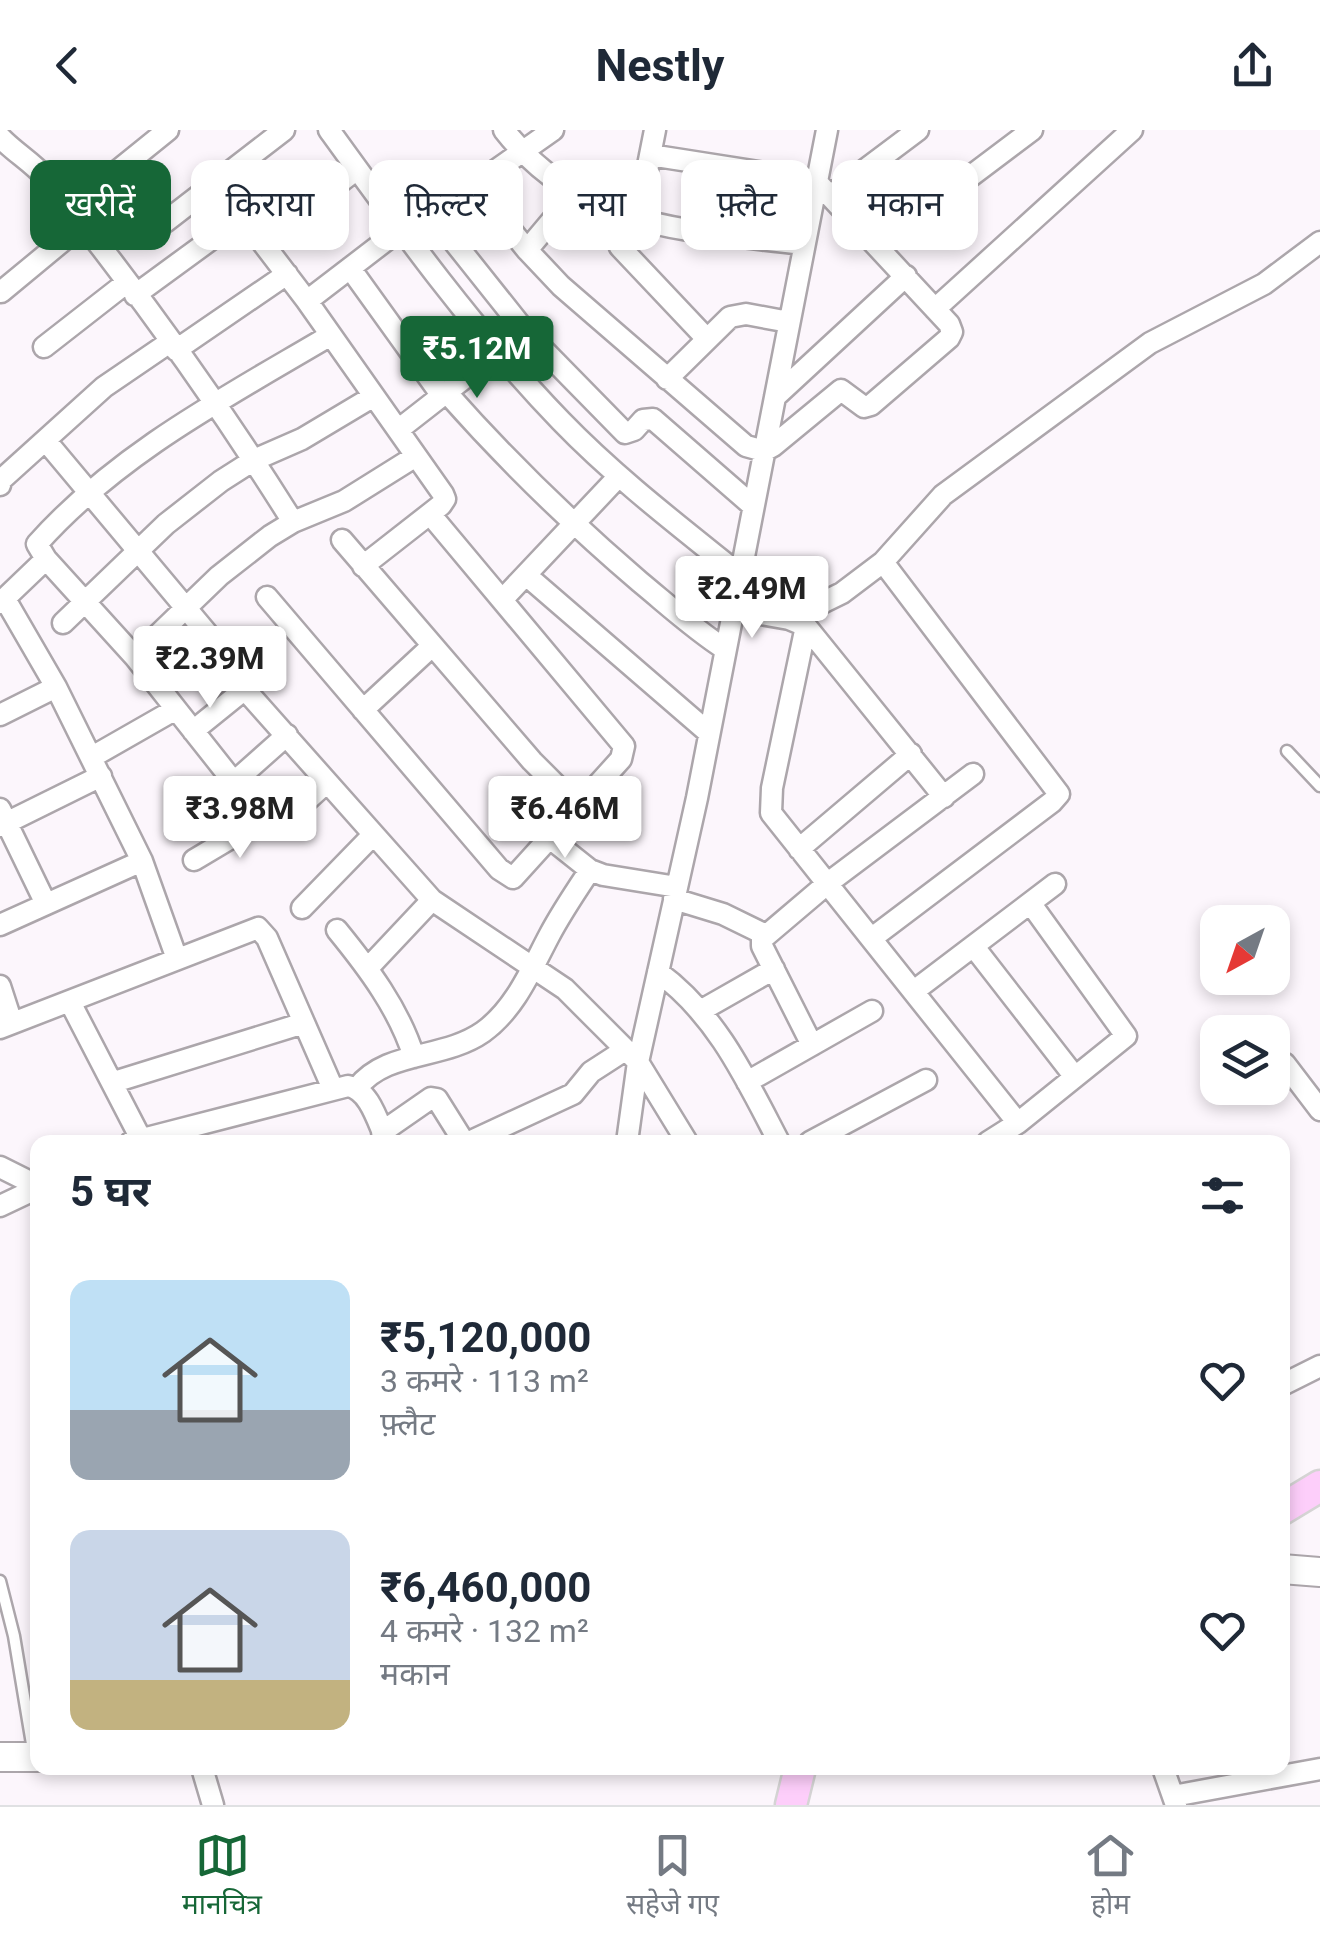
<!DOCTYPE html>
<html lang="hi">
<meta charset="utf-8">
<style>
body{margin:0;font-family:Roboto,"Noto Sans Devanagari",sans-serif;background:#f6f6f7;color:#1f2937;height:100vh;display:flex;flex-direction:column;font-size:38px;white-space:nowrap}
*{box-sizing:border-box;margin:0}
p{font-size:32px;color:#747a83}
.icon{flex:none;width:55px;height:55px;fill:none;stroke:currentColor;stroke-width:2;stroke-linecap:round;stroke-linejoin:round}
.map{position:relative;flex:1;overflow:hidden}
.sheet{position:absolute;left:30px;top:1005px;width:1260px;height:640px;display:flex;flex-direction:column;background:#fff;border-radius:20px;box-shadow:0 5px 15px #0003}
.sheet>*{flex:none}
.guide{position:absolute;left:30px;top:30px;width:1260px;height:90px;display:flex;gap:20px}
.needle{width:65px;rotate:220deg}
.tools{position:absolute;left:1200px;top:775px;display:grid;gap:20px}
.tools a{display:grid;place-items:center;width:90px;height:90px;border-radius:20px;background:#fff;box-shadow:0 5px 15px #0003;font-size:50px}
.price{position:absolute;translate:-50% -85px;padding:0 22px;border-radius:10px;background:#fff;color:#222;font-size:32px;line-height:65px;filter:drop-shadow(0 2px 5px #0008)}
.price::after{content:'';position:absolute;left:50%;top:60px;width:30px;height:22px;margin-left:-15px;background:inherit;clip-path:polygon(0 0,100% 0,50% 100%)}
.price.active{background:#166737;color:#fff}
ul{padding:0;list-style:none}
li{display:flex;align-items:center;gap:30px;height:250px;padding:0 40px}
li span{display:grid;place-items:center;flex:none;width:280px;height:200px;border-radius:20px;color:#555}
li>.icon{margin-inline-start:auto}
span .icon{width:120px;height:120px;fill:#fffc;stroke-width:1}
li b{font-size:42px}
h2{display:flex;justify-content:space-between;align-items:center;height:120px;padding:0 40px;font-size:42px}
.tag{padding:0 35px;border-radius:20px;background:#fff;box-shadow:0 5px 15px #0003;font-size:35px;line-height:90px}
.tag.active{background:#166737;color:#fff}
header{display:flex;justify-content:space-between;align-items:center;height:130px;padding:0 40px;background:#fff;font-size:45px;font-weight:700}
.menu{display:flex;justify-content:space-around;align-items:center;height:140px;border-top:2px solid #e0e1e3;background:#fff;font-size:28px;color:#747a83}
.menu a{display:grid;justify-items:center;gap:5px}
.menu .active{color:#166737}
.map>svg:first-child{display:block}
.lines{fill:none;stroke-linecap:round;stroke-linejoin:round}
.lane-casing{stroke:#aca6ab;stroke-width:15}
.street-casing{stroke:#aca6ab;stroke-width:25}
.secondary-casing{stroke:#aca6ab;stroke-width:32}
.primary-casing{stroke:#d5d4d4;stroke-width:35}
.lane{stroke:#fff;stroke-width:10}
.street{stroke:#fff;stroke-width:20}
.secondary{stroke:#fff;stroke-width:28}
.primary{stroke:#fdcefa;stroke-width:30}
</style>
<header><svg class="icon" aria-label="back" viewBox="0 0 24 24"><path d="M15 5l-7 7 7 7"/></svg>Nestly<svg class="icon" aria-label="share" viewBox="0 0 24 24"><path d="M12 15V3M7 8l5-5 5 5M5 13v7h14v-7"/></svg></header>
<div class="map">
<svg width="1320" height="1675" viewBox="0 0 1320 1675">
<rect width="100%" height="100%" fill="#fcf6fc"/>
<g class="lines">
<defs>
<path id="lane" d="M1287,621L1320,656
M0,1451L14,1506L34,1626"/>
<path id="street" d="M329,0C402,101 474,201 561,291C615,347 679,396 740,445
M504,0C583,101 688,100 803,114
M655,0L637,91L621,111L620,117L707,209
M0,7C14,22 32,32 46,48C135,157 218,272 293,392
M217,53L307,171L443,364L445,369L441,375L363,436
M475,55L553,0
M95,59L168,0
M830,66L918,0
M427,78L525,201L625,303L634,300L643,290L653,289L753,376
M165,92L284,0
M263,112L357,39
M878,116L1032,0
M527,120L575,63
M350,138L442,266
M1,162L82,95
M135,165L243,86
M307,171L466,49L471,50L527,120L561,156L746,316L764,321L773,316L841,260L864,277L871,275L949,208L952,202L949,194L816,51L650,25
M935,179L1132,0
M44,217L126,153
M176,220L287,144
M667,249L730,187L746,184L789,192
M447,263C507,331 571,393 640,452C668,475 695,500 725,519
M775,267L906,146
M398,300L525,201
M46,311L216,514L233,546L432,770L565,859L638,932L687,1012
M0,355L1,350L104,257L170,212
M342,410L532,631L579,678
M526,445L709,603
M267,467L499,739L513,748L621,629L624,616L430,384
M5,469L56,557L142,731L177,829
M503,469L619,346
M0,473L46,429
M733,479L789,489L806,496L944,667
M789,489L842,463L883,432L943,365L1150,213L1264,154L1320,112
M63,493L166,394L221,351L254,330L302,309L374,266
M806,496L772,658L771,683L1018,993
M135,527L219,446L270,406L293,392L344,371L416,326
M176,579L135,527L46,429L37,414C118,323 228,266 331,205
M363,580L431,517
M0,585L56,557
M193,601L245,559
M92,627L176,579L267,694H281L327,652
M233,653L287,605
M0,679L46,774
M0,696L101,646
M551,709L590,740L603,745L677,757
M799,719L911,624
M194,730L261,690
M674,769L723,784L766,805
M302,778L373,705
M0,795L142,731
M337,800C368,838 399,879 414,927
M872,808L1052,672L1059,664L883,432
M974,817L1075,947
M368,838L432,770
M658,842C717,885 746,949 779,1012
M0,856L12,893
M914,861L1055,754
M70,872L141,1009
M702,880L774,839
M0,898L258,798L267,808L333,959
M812,915L762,816V809L828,753L973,644
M1285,934L1320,980
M114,952L304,893
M747,952L872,881
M357,958C386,920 443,930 483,902C515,879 531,840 549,806C561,783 576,761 590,740
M382,1002L431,968L437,969L464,1012
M131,1012L348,956C370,960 378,993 387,1012
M469,1012L573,964L591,942L625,920
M627,1012L638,932L697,668L827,0
M810,1012L926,950
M988,1012L1018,993L1126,906L1031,774
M0,1037L38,1056
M0,1076L38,1058
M1282,1255L1320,1236
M202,1638L213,1675
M1163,1638L1176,1675
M1173,1666L1320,1639"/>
<path id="secondary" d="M1282,1439L1320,1442
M0,1627H38"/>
<path id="primary" d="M1282,1379L1320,1356
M791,1675L800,1638"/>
</defs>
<use href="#lane" class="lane-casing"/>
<use href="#street" class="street-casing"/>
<use href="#secondary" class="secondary-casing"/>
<use href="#primary" class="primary-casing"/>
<use href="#lane" class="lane"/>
<use href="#street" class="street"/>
<use href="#secondary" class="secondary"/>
<use href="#primary" class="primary"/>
</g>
</svg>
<div class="tools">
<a><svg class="needle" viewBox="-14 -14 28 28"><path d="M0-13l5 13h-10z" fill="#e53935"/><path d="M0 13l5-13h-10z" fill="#747a83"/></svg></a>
<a><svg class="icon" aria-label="layers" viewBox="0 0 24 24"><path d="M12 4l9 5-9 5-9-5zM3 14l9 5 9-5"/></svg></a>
</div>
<b class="price active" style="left:477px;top:271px">₹5.12M</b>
<b class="price" style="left:752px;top:511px">₹2.49M</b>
<b class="price" style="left:210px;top:581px">₹2.39M</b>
<b class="price" style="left:240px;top:731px">₹3.98M</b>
<b class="price" style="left:565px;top:731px">₹6.46M</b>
<div class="guide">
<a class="tag active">खरीदें</a>
<a class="tag">किराया</a>
<a class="tag">फ़िल्टर</a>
<a class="tag">नया</a>
<a class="tag">फ़्लैट</a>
<a class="tag">मकान</a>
</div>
<section class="sheet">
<h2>5 घर<svg class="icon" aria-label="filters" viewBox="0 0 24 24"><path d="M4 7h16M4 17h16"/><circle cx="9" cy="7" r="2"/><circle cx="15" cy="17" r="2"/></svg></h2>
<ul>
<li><span style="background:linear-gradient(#bfe0f5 65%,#9aa5b1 0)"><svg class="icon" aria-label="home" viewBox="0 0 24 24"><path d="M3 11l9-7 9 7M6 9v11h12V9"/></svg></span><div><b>₹5,120,000</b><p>3 कमरे · 113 m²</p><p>फ़्लैट</p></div><svg class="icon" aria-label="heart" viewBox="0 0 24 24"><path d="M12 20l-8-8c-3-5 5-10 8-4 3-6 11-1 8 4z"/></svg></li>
<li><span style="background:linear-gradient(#c9d6e8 75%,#c2b280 0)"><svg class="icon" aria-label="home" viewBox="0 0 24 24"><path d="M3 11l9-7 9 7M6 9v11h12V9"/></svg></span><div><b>₹6,460,000</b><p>4 कमरे · 132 m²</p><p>मकान</p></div><svg class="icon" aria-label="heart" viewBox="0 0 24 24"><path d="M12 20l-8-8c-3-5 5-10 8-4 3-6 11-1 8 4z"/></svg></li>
</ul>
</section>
</div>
<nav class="menu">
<a class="active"><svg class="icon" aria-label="map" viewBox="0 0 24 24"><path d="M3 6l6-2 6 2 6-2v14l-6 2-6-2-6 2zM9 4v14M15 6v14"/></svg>मानचित्र</a>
<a><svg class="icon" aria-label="saved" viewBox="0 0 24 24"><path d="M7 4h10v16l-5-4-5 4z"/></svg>सहेजे गए</a>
<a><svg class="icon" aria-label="home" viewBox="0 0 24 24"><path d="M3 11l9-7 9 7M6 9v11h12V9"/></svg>होम</a>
</nav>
